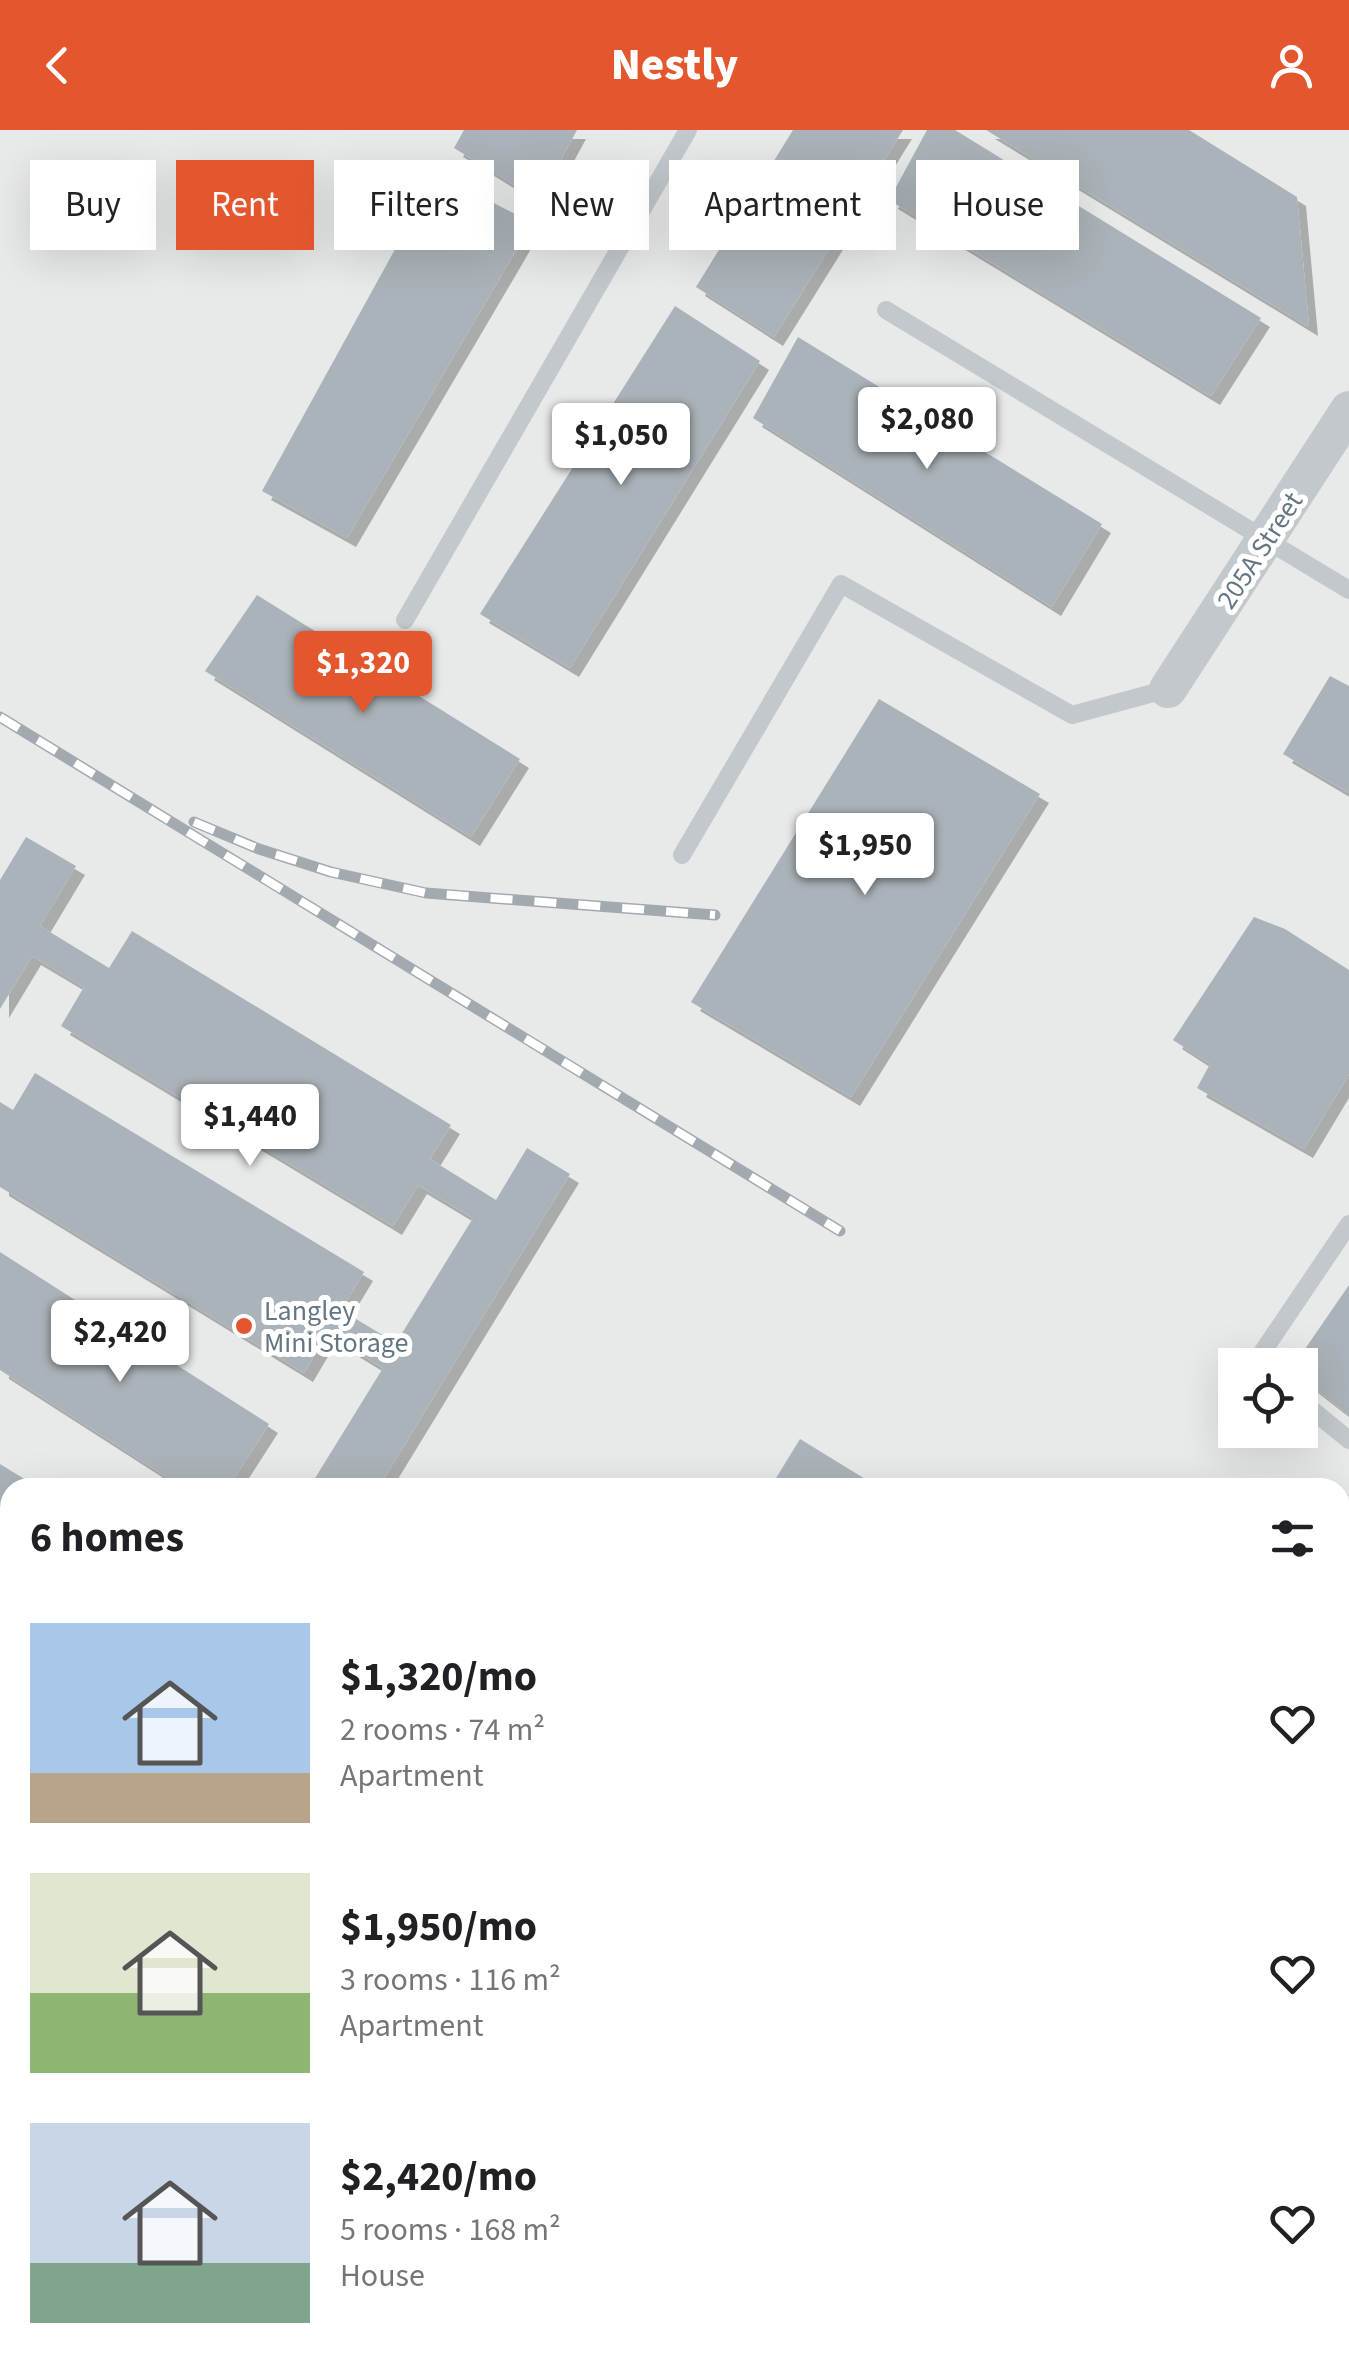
<!DOCTYPE html>
<meta charset="utf-8">
<style>
body{margin:0;font-family:"Source Sans 3",sans-serif;background:#f2f2f2;color:#202124;height:100vh;display:flex;flex-direction:column;font-size:38px;white-space:nowrap}
*{box-sizing:border-box;margin:0}
p{font-size:32px;color:#757577}
.icon{flex:none;width:55px;height:55px;fill:none;stroke:currentColor;stroke-width:2;stroke-linecap:round;stroke-linejoin:round}
.map{position:relative;flex:1;overflow:hidden}
.sheet{position:absolute;left:0px;top:1348px;width:1350px;height:892px;display:flex;flex-direction:column;background:#fff;border-radius:30px 30px 0 0;box-shadow:0 10px 40px #0002}
.sheet>*{flex:none}
.top-card{position:absolute;left:30px;top:30px;width:1290px;height:90px;display:flex;gap:20px}
.controls{position:absolute;left:1218px;top:1218px;display:grid;gap:20px}
.controls a{display:grid;place-items:center;width:100px;height:100px;border-radius:0px;background:#fff;box-shadow:0 10px 40px #0002;font-size:50px}
.price{position:absolute;translate:-50% -85px;padding:0 22px;border-radius:10px;background:#fff;color:#222;font-size:32px;line-height:65px;filter:drop-shadow(0 2px 5px #0008)}
.price::after{content:'';position:absolute;left:50%;top:60px;width:30px;height:22px;margin-left:-15px;background:inherit;clip-path:polygon(0 0,100% 0,50% 100%)}
.price.selected{background:#e4572e;color:#fff}
ul{padding:0;list-style:none}
li{display:flex;align-items:center;gap:30px;height:250px;padding:0 30px}
li span{display:grid;place-items:center;flex:none;width:280px;height:200px;border-radius:0px;color:#555}
li>.icon{margin-inline-start:auto}
span .icon{width:120px;height:120px;fill:#fffc;stroke-width:1}
li b{font-size:42px}
h2{display:flex;justify-content:space-between;align-items:center;height:120px;padding:0 30px;font-size:42px}
.tag{padding:0 35px;border-radius:0px;background:#fff;box-shadow:0 10px 40px #0002;font-size:35px;line-height:90px}
.tag.selected{background:#e4572e;color:#fff}
header{display:flex;justify-content:space-between;align-items:center;height:130px;padding:0 30px;background:#e4572e;color:#fff;font-size:45px;font-weight:800}
.map>svg:first-child{display:block}
.built{fill:#e8e9e9;fill-rule:evenodd}
.building{fill:#aab3b9;filter:url(#shadow)}
.lines{fill:none;stroke-linecap:round;stroke-linejoin:round}
.secondary-casing{stroke:#b3babf;stroke-width:55}
.service{stroke:#c3c8cc;stroke-width:18}
.minor{stroke:#c3c8cc;stroke-width:38}
.secondary{stroke:#fff;stroke-width:52}
.rail-casing{stroke:#a2aab0;stroke-width:11}
.rail{stroke:#fff;stroke-width:8;stroke-dasharray:22;stroke-linecap:butt}
.poi-dot{fill:#e4572e;stroke:#fff;stroke-width:4}
.labels{text-anchor:middle;stroke-width:10;stroke-linejoin:round;paint-order:stroke}
.street-label{font-size:28px;fill:#657683;stroke:#fff}
.poi-label{font-size:28px;fill:#657683;stroke:#fff;text-anchor:start}
</style>
<header><svg class="icon" aria-label="back" viewBox="0 0 24 24"><path d="M15 5l-7 7 7 7"/></svg>Nestly<svg class="icon" aria-label="person" viewBox="0 0 24 24"><circle cx="12" cy="8" r="4"/><path d="M4 21q1-7 8-7t8 7"/></svg></header>
<div class="map">
<svg width="1349" height="2238" viewBox="0 0 1349 2238">
<defs>
<filter id="shadow"><feDropShadow dx="9" dy="9" stdDeviation="0" flood-color="#0004"/></filter>
</defs>
<rect width="100%" height="100%" fill="#fafaf8"/>
<path class="built" d="M0,0H1349V2238H391L378,2230H1340V1358H10V2002L0,1996ZM1235,1235H1300V1300H1235Z
M0,2132L10,2138V2230H149L159,2238H0Z"/>
<path class="building" d="M464,0H577L539,70L454,18Z
M793,0H903L774,207L696,157Z
M927,0H955L1261,188L1211,266L889,70Z
M986,0H1189L1297,67L1309,197Z
M437,43L532,93L347,408L262,361Z
M675,176L760,231L570,538L480,484Z
M798,207L1102,394L1052,477L753,288Z
M257,465L520,629L471,707L205,541Z
M1330,546L1349,556V663L1283,624Z
M879,569L1040,664L851,967L691,872Z
M26,707L76,736L40,796L109,838L132,801L451,995L430,1029L496,1070L527,1018L570,1044L378,1358H309L383,1238L327,1204L304,1243L0,1057V972L13,980L35,943L364,1142L341,1180L396,1213L473,1088L418,1055L393,1096L61,896L84,857L32,826L0,879V750Z
M1254,787L1285,799L1349,840V944L1304,1019L1197,958L1210,934L1173,910Z
M0,1122L269,1294L228,1358H184L0,1240Z
M1349,1155V1285L1300,1247V1235H1294Z
M800,1309L880,1358H770Z
M0,1334L39,1358H10V1450L0,1444Z
M0,1538L10,1544V1662L0,1656Z
M10,1845V1905L0,1921V1861Z
M635,2230H940L935,2238H630Z
M957,2230H1177L1190,2238H970Z"/>
<g class="lines">
<defs>
<path id="secondary" d="M0,2077L10,2083
M216,2230L221,2238
M306,2230L322,2238"/>
</defs>
<use href="#secondary" class="secondary-casing"/>
<path class="service" d="M886,180L1349,460
M405,490L688,0
M682,725L841,454L1072,585L1168,559
M1258,1235L1255,1233L1349,1094
M1300,1270L1349,1310
M1340,2207L1349,2196
M1314,2238L1320,2230"/>
<path class="minor" d="M1168,559L1349,280"/>
<use href="#secondary" class="secondary"/>
<defs>
<path id="rail" d="M0,587L840,1101
M194,692L259,719L331,742L426,763L715,785"/>
</defs>
<use href="#rail" class="rail-casing"/>
<use href="#rail" class="rail"/>
</g>
<circle class="poi-dot" cx="244" cy="1196" r="10"/>
<g class="labels">
<g class="street-label">
<text transform="translate(1259 420) rotate(-57)" y="10">205A Street</text>
</g>
<g class="poi-label">
<text x="264" y="1190">Langley<tspan x="264" dy="32">Mini Storage</tspan></text>
</g>
</g>
</svg>
<div class="controls">
<a><svg class="icon" aria-label="locate" viewBox="0 0 24 24"><circle cx="12" cy="12" r="6"/><path d="M12 2v4M12 18v4M2 12h4M18 12h4"/></svg></a>
</div>
<b class="price" style="left:927px;top:342px">$2,080</b>
<b class="price" style="left:621px;top:358px">$1,050</b>
<b class="price selected" style="left:363px;top:586px">$1,320</b>
<b class="price" style="left:865px;top:768px">$1,950</b>
<b class="price" style="left:250px;top:1039px">$1,440</b>
<b class="price" style="left:120px;top:1255px">$2,420</b>
<div class="top-card">
<a class="tag">Buy</a>
<a class="tag selected">Rent</a>
<a class="tag">Filters</a>
<a class="tag">New</a>
<a class="tag">Apartment</a>
<a class="tag">House</a>
</div>
<section class="sheet">
<h2>6 homes<svg class="icon" aria-label="filters" viewBox="0 0 24 24"><path d="M4 7h16M4 17h16"/><circle cx="9" cy="7" r="2"/><circle cx="15" cy="17" r="2"/></svg></h2>
<ul>
<li><span style="background:linear-gradient(#a9c7e8 75%,#b9a48a 0)"><svg class="icon" aria-label="home" viewBox="0 0 24 24"><path d="M3 11l9-7 9 7M6 9v11h12V9"/></svg></span><div><b>$1,320/mo</b><p>2 rooms · 74 m²</p><p>Apartment</p></div><svg class="icon" aria-label="heart" viewBox="0 0 24 24"><path d="M12 20l-8-8c-3-5 5-10 8-4 3-6 11-1 8 4z"/></svg></li>
<li><span style="background:linear-gradient(#dfe7d0 60%,#8fb573 0)"><svg class="icon" aria-label="home" viewBox="0 0 24 24"><path d="M3 11l9-7 9 7M6 9v11h12V9"/></svg></span><div><b>$1,950/mo</b><p>3 rooms · 116 m²</p><p>Apartment</p></div><svg class="icon" aria-label="heart" viewBox="0 0 24 24"><path d="M12 20l-8-8c-3-5 5-10 8-4 3-6 11-1 8 4z"/></svg></li>
<li><span style="background:linear-gradient(#c9d6e8 70%,#7fa58c 0)"><svg class="icon" aria-label="home" viewBox="0 0 24 24"><path d="M3 11l9-7 9 7M6 9v11h12V9"/></svg></span><div><b>$2,420/mo</b><p>5 rooms · 168 m²</p><p>House</p></div><svg class="icon" aria-label="heart" viewBox="0 0 24 24"><path d="M12 20l-8-8c-3-5 5-10 8-4 3-6 11-1 8 4z"/></svg></li>
</ul>
</section>
</div>
